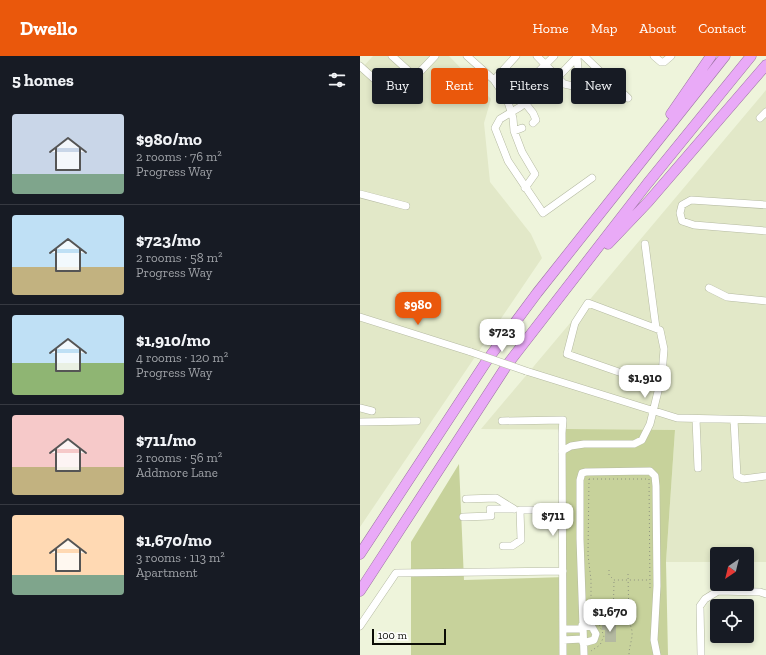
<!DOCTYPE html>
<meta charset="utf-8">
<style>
body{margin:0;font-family:"Zilla Slab",serif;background:#20242c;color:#f1f3f6;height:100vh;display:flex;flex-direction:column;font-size:15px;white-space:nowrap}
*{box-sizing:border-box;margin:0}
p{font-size:13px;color:#9ea1a6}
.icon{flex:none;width:22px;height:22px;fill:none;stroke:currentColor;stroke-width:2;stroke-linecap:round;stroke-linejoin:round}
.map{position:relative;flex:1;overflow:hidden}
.panel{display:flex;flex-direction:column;background:#171b24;width:360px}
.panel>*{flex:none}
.hud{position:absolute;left:12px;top:12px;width:334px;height:36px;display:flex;gap:8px}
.needle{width:26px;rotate:215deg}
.controls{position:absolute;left:350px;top:491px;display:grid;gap:8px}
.controls a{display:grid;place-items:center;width:44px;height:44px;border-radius:4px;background:#171b24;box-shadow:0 2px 6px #0003;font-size:20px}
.scale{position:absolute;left:12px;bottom:10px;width:74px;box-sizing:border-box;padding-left:4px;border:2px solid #0b0c05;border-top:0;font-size:11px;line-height:14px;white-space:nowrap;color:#0b0c05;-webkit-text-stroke:3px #fff;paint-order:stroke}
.price{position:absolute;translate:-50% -34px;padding:0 9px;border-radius:8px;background:#fff;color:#222;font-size:13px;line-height:26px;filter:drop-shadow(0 1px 2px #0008)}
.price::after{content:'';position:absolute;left:50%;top:24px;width:12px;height:9px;margin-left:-6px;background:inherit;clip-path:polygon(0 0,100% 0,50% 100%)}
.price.selected{background:#ea580c;color:#fff}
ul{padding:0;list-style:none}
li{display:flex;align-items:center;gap:12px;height:100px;padding:0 12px}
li+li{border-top:1px solid #363941}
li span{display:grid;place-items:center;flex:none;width:112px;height:80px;border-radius:4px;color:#555}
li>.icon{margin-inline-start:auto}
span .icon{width:48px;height:48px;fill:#fffc;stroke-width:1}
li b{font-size:17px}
h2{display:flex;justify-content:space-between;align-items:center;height:48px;padding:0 12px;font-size:17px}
.tag{padding:0 14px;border-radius:4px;background:#171b24;box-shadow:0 2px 6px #0003;font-size:14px;line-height:36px}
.tag.selected{background:#ea580c;color:#fff}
header{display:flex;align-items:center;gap:24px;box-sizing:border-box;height:56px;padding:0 20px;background:#ea580c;color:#fff}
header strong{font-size:19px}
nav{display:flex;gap:22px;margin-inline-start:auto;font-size:14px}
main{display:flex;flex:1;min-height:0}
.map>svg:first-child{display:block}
.built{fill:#e2e8c8}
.green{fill:#c7d29b}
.building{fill:#b4b9a1}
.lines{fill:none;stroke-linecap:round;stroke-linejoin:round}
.minor-casing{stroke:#b5baa2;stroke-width:8}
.highway-casing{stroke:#9b73a2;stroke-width:11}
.path{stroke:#8e9280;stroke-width:1;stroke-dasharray:1 3;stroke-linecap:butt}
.minor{stroke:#fff;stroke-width:7}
.highway{stroke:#e9aaf7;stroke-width:10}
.minor-bridge-casing{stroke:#b5baa2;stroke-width:8;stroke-linecap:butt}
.minor-bridge{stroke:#fff;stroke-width:7}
</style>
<header>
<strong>Dwello</strong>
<nav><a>Home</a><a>Map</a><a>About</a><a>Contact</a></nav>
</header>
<main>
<section class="panel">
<h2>5 homes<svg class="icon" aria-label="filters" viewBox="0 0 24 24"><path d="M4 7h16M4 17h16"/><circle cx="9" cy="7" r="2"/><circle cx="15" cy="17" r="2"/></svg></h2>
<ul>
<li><span style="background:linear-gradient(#c9d6e8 75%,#7fa58c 0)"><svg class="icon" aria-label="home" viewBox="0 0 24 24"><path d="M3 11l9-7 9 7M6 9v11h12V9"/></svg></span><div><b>$980/mo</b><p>2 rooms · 76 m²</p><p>Progress Way</p></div></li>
<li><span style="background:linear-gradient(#bfe0f5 65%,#c2b280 0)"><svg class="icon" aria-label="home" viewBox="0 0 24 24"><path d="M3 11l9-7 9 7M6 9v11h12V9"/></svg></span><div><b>$723/mo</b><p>2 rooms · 58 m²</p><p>Progress Way</p></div></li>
<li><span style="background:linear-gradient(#bfe0f5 60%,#8fb573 0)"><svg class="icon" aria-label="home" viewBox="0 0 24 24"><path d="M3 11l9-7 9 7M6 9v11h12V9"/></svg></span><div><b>$1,910/mo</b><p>4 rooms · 120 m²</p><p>Progress Way</p></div></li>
<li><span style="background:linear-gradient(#f6c9c9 65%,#c2b280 0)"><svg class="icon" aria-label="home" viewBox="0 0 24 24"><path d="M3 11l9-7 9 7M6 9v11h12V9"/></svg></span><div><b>$711/mo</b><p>2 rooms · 56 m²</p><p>Addmore Lane</p></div></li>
<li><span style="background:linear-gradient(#ffd9b3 75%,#7fa58c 0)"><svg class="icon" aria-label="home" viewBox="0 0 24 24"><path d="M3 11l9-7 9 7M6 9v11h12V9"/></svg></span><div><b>$1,670/mo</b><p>3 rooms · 113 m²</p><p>Apartment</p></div></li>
</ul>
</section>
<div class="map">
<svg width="406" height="599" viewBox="0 0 406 599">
<rect width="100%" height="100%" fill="#eef4db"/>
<path class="built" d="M13,0H89L131,43L124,67L130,126L171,178L182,202L0,471V14Z
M406,34V506H387V498H357V506H306L315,374L121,373Z"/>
<path class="green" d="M206,373L315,374L306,506L308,599H51V486L99,408L104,524L206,521Z"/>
<path class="building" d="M242,569H256V586H245V574H242Z"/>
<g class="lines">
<defs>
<path id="minor" d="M32,0L52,18L57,19L75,0
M107,0L134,24L156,0
M177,0L204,28L213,30
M218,0L197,22L160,51L140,63L135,72L148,105L183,157L232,122
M224,0L268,42
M294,0L301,6H304L311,0
M217,1L219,23
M0,10L21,29L29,40
M134,24L147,43L153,62L154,75L162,96L175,118L165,132
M145,40L175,19L194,0
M165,47L173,57L176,64L173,67
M400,62L406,56
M154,75L162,72
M0,138L46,150
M406,149L331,144L322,149L320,157L322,165L334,169L406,175
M285,188L296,272
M349,232L367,241L406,245
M0,261L111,296
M166,315L317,362L406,364
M0,352L12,355
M336,363L338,412
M374,364L377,420L383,423L406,420
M142,365L203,364L202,377L203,599
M0,366L57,365
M202,395L211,390L224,388H274L282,384L290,368L302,319L304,293L300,274L228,247L215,267L207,298L299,330
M106,443L136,442L154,453
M103,461L131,460L130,453H153
M143,490H152L161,484L160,454H202
M222,569L232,571L236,578L234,584L223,587
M0,570L36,517L203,515
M203,573H222
M203,584L222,583
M224,599L220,483V424L222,417L226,416L290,415L295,420L296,430L297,530L294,584L297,599
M341,599L340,550L345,543L358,535L400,536L406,538"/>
<path id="highway" d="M311,58L351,0
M248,188L288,146L406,9
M0,498L128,303L177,237L365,0
M0,535L147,309L287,128L391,0"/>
</defs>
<use href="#minor" class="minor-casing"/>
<use href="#highway" class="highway-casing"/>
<path class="path" d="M229,423L228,499L231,524V563
M229,423H288
M289,423L290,534
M249,514V519L254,524H289
M268,518L269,567C276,578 269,587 269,599
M229,563L239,568L244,580L240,589L231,595
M253,567L254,525"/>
<use href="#minor" class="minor"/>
<use href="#highway" class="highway"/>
<defs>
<path id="minor-bridge" d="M111,296L166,315"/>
</defs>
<use href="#minor-bridge" class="minor-bridge-casing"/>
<use href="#minor-bridge" class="minor-bridge"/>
</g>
</svg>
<div class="controls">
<a><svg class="needle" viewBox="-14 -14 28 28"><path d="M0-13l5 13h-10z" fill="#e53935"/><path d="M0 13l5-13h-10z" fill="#9ea1a6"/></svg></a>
<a><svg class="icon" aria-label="locate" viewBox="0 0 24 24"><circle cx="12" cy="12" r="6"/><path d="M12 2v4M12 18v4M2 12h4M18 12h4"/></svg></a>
</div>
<div class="scale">100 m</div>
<b class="price selected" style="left:58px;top:270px">$980</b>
<b class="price" style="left:142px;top:297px">$723</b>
<b class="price" style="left:285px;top:343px">$1,910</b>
<b class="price" style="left:193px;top:481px">$711</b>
<b class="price" style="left:250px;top:577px">$1,670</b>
<div class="hud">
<a class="tag">Buy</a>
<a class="tag selected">Rent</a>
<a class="tag">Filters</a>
<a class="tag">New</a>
</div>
</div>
</main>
